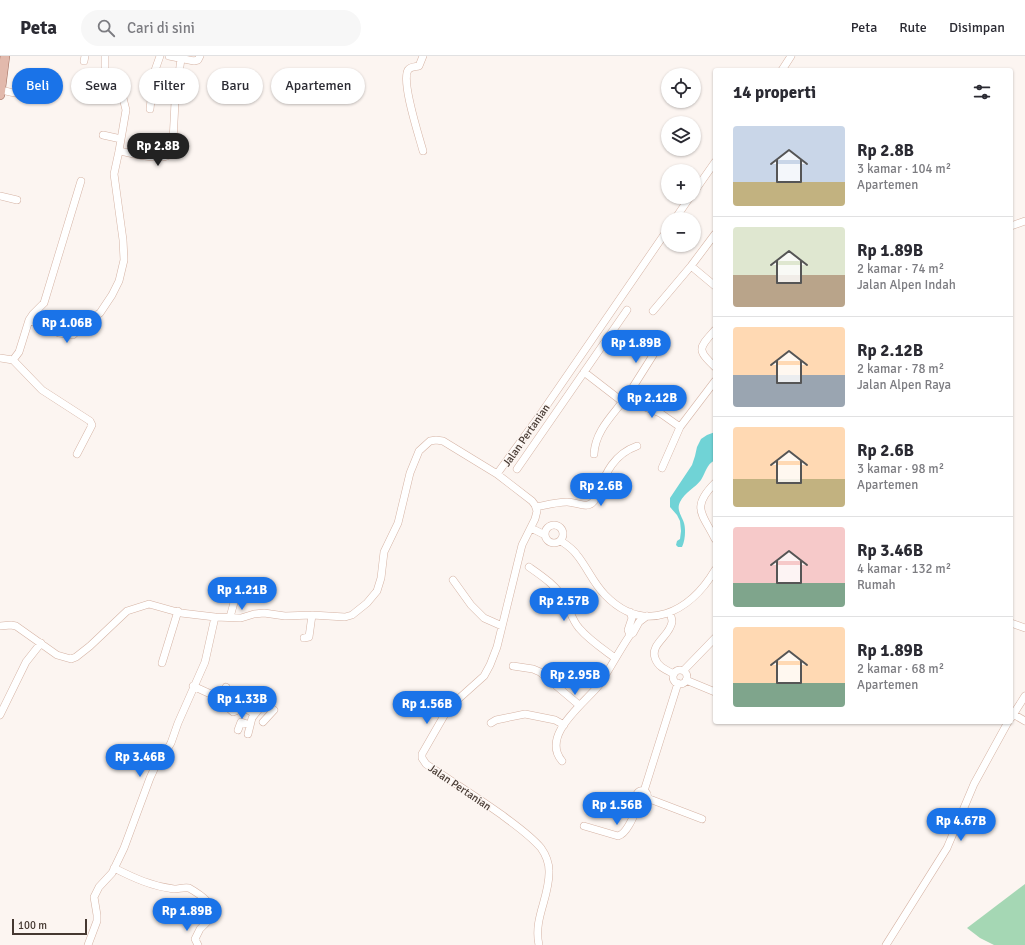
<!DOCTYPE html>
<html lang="id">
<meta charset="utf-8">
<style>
body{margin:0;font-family:Signika,sans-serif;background:#f7f7f7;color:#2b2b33;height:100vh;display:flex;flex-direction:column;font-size:15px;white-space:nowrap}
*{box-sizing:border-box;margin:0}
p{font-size:13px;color:#7c7c81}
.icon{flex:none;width:22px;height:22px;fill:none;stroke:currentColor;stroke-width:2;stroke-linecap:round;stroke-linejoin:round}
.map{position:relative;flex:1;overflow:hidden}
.drawer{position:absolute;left:713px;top:12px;width:300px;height:656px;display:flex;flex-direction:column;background:#fff;border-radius:4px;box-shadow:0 1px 3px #0004}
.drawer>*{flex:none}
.top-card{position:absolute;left:12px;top:12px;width:380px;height:36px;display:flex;gap:8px}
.fabs{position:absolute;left:661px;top:12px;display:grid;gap:8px}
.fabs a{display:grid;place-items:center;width:40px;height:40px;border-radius:50%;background:#fff;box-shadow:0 1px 3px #0004;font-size:20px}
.scale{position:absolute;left:12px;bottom:10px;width:75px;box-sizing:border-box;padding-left:4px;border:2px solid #453831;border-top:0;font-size:11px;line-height:14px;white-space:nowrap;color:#453831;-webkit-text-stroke:3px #fcf5f1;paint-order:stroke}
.price{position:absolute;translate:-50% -34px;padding:0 9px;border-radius:14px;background:#1a73e8;color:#fff;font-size:13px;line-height:26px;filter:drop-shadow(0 1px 2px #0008)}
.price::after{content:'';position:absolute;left:50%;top:24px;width:12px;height:9px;margin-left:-6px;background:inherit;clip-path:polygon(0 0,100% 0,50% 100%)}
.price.selected{background:#222;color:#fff}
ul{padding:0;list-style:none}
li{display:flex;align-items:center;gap:12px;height:100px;padding:0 20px}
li+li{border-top:1px solid #e1e1e2}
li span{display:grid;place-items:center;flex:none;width:112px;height:80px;border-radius:4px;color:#555}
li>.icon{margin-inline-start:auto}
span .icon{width:48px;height:48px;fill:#fffc;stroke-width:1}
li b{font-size:17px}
h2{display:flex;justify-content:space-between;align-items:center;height:48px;padding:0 20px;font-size:17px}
.tag{padding:0 14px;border-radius:18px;background:#fff;box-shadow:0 1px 3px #0004;font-size:14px;line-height:36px}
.tag.selected{background:#1a73e8;color:#fff}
header{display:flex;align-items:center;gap:24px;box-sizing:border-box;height:56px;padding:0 20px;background:#fff;border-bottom:1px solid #e1e1e2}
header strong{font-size:19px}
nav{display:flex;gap:22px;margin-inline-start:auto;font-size:14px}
.search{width:280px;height:36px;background:#f7f7f7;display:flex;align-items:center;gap:10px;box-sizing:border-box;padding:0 14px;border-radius:22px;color:#7c7c81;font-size:15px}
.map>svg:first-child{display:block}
.green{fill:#a5d7b4}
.water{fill:#70d3d6}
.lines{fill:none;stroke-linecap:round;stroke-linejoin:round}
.minor-casing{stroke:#d5b3a4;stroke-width:8}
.major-casing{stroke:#9f6d5d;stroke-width:10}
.minor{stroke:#fff;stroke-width:7}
.major{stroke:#e2b9ac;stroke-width:9}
.labels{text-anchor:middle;stroke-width:3;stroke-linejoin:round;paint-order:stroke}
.street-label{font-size:11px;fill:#453831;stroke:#fcf5f1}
</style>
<header>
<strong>Peta</strong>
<div class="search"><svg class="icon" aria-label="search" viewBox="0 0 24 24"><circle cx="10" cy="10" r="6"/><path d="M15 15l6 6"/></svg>Cari di sini</div>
<nav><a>Peta</a><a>Rute</a><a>Disimpan</a></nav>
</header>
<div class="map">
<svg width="1025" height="889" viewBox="0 0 1025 889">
<rect width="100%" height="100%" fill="#fcf5f1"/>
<path class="green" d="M1025,828V889H994L980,882L967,872Z"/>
<path class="water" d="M715,376V404C706,409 706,416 701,424C695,432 685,436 680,446C676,454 682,460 684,467C686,474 685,485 682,491H678L676,489L677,485L680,483L681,475L680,465L677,459L670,451V442L692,409L695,400L697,391L701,383L707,379Z"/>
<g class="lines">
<defs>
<path id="minor" d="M169,0L194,5L198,4L200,0
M423,0L419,10C416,11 411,10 408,14C401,26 419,80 423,95
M84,5L85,0
M782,14L791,0
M1,34C11,36 31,43 36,31C39,27 40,21 41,16
M150,53L154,17L160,0
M103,79L121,83
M119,95C131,97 160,105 169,99L173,85L175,46L181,3
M694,136L715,106
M0,140L17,144
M675,163L690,141
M1011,170L1025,165
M691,210L715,230
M653,255L691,210L715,178
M29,264L59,277L73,279C80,274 76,266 81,260H95L100,257L112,239L119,225L124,204L123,184L114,118L119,95L126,54L123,42L119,35L105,16V0
M715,274C699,292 696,293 715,311
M0,302L13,304L19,296L29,264L33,258L44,247L81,125
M13,304L42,334L90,365L92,369L90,373L77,398
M584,316L619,343
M626,342L662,285
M627,348L645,351L660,357L680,371
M594,398C595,378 608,364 620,349
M662,412L680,371L715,325
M517,413L627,254
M497,418L540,359L668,173
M715,427C690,452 703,458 715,483
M536,451C546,449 557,446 567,446C577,446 587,454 594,445C604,422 611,399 637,390
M545 478a9 9 0 1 1 18 0a9 9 0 1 1-18 0Z
M531,472L545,479
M561,485C567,489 573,493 577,499C587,511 593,527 605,539C645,580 690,556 715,514
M529,511C542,520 557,530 565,545C570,554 572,564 579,572C589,584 603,593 615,602
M453,524L471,549L484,562L502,570
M670,557C671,560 672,563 672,566C670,580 650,588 655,602C658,611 666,614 674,618
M230,561L235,543
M1011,567L1025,572
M0,570L11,569L16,570L57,599L71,603L76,601L90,590L127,555L149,548L181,557L215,561L241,562L254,558L264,557L285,560L312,559L345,561L352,559L367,547L377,535L381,522L384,496L398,467L410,417L419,395L430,385L436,384L443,385L497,418L532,445L535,449L537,455L535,463L522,489L497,591L490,609L484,620L455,646L445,658L422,698V702L426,708C451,725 477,741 502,759C515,769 530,779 541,792C546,799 549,806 549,815C550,841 533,862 539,889
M630,579L628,574L632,562L630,556
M304,582L309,581L312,559
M162,607L178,555
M513,610L533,613L540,616L579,649
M684,614L715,582
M673 621a7 7 0 1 1 14 0a7 7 0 1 1-14 0Z
M686,624L715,636
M193,630L215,640L233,656L236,655L239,649L255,658L264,647L274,654L263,666
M219,644L222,641L226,631
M1013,658L1025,665
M0,659L26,606L41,587
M1011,662L1025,640
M491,667L496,664L525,658L555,664L564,669
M238,674L241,666L250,669
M248,678L252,662L255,658
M562,705C540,679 585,647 599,629C610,613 619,595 630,579L633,577L639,566L647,560
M636.5 740a5.5 5.5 0 1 1 11 0a5.5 5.5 0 1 1-11 0Z
M644,735L678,627
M647,742L702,763
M584,770L618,780C628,778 636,754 640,745
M114,812C134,822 151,830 174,833C179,833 184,831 189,832C196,836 211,845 212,854L209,859L208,865L200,873L195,883L198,889
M88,889L97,865V859L94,841L99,831L112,817L124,792L150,722L161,698L168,692L171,687L178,667L205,606L215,561
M886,889L947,792L974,728L1008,666"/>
<path id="major" d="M0,39L5,0"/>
</defs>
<use href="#minor" class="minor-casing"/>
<use href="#major" class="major-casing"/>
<use href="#minor" class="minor"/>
<use href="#major" class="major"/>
</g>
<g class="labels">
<g class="street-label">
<text transform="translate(526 379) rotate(-55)" y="4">Jalan Pertanian</text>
<text transform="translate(460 731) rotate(34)" y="4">Jalan Pertanian</text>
</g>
</g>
</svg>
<div class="fabs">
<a><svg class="icon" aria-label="locate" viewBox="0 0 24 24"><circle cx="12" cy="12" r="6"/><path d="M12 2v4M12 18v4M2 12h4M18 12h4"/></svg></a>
<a><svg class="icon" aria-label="layers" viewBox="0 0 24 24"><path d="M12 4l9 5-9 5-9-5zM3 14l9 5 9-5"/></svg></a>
<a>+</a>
<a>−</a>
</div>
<div class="scale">100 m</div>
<b class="price selected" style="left:158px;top:111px">Rp 2.8B</b>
<b class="price" style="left:67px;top:288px">Rp 1.06B</b>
<b class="price" style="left:636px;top:308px">Rp 1.89B</b>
<b class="price" style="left:652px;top:363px">Rp 2.12B</b>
<b class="price" style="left:601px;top:451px">Rp 2.6B</b>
<b class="price" style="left:242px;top:555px">Rp 1.21B</b>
<b class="price" style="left:564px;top:566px">Rp 2.57B</b>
<b class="price" style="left:575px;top:640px">Rp 2.95B</b>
<b class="price" style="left:242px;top:664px">Rp 1.33B</b>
<b class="price" style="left:427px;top:669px">Rp 1.56B</b>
<b class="price" style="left:140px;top:722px">Rp 3.46B</b>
<b class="price" style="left:617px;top:770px">Rp 1.56B</b>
<b class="price" style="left:961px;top:786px">Rp 4.67B</b>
<b class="price" style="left:187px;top:876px">Rp 1.89B</b>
<div class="top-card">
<a class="tag selected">Beli</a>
<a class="tag">Sewa</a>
<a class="tag">Filter</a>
<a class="tag">Baru</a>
<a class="tag">Apartemen</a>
</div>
<section class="drawer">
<h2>14 properti<svg class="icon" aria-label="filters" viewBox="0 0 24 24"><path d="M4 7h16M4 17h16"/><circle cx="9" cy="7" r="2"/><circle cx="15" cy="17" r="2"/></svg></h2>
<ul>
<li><span style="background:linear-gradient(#c9d6e8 70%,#c2b280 0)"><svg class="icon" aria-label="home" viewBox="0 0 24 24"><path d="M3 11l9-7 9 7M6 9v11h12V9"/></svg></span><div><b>Rp 2.8B</b><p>3 kamar · 104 m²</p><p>Apartemen</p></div></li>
<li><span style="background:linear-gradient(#dfe7d0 60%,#b9a48a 0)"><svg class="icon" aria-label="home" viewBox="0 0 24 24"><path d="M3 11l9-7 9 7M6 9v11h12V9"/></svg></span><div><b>Rp 1.89B</b><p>2 kamar · 74 m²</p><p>Jalan Alpen Indah</p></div></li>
<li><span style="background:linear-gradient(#ffd9b3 60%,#9aa5b1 0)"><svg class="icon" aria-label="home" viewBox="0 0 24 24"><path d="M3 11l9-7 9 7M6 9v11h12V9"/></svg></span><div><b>Rp 2.12B</b><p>2 kamar · 78 m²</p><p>Jalan Alpen Raya</p></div></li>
<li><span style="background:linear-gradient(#ffd9b3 65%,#c2b280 0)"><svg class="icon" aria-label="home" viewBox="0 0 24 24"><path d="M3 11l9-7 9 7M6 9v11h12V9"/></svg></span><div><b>Rp 2.6B</b><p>3 kamar · 98 m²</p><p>Apartemen</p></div></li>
<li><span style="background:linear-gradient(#f6c9c9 70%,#7fa58c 0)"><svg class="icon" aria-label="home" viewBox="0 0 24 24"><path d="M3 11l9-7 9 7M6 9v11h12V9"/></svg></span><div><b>Rp 3.46B</b><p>4 kamar · 132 m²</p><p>Rumah</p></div></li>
<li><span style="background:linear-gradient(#ffd9b3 70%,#7fa58c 0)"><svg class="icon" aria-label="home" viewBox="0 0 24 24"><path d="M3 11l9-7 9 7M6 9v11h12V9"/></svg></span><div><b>Rp 1.89B</b><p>2 kamar · 68 m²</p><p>Apartemen</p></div></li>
</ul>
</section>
</div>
